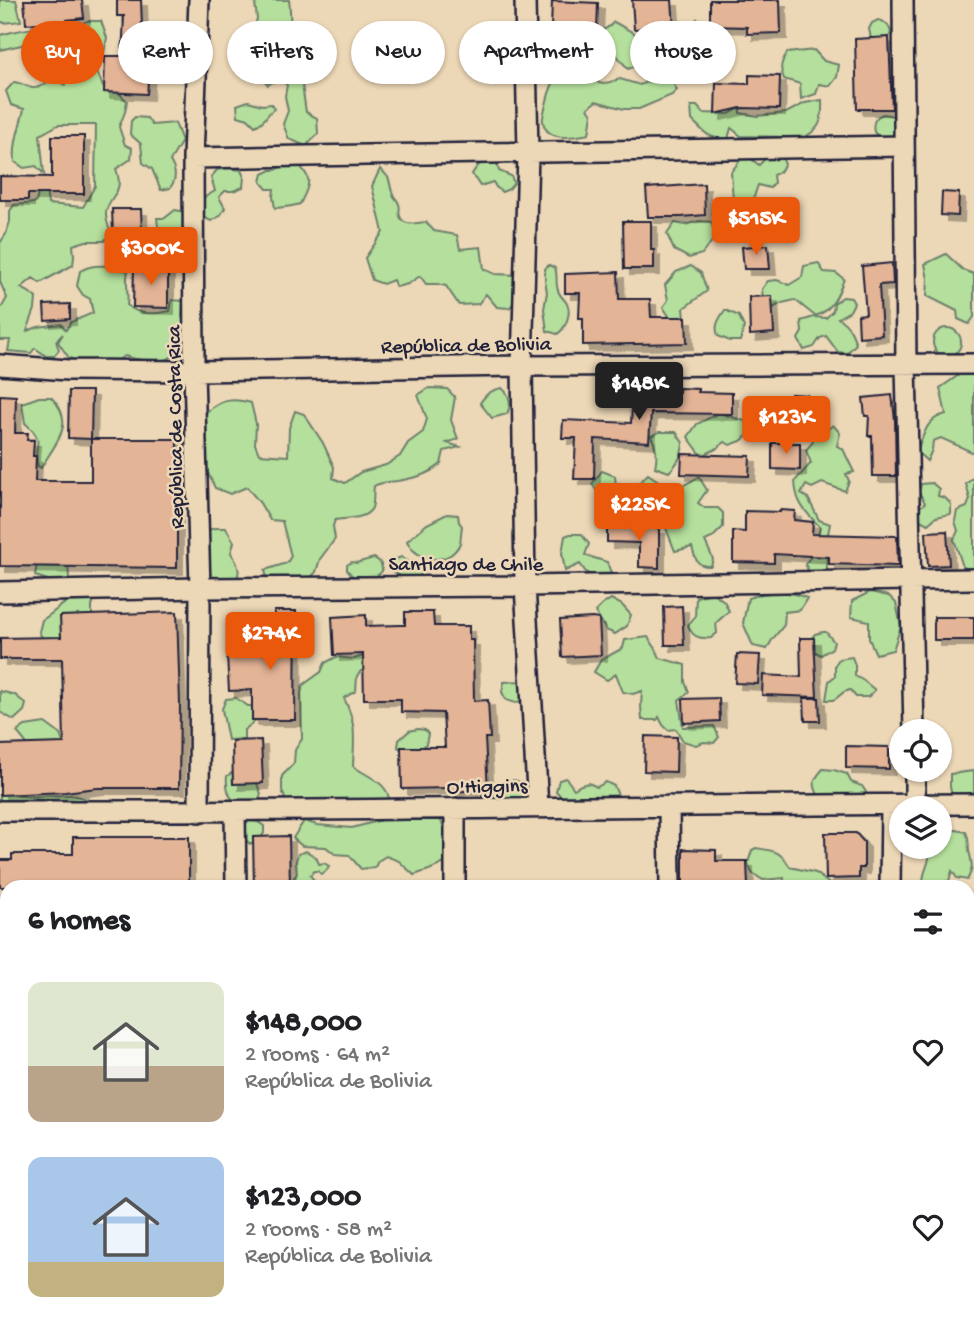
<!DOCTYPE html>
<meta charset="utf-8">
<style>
body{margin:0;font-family:"Gochi Hand",sans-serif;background:#f2f2f2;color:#202124;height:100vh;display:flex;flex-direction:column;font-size:26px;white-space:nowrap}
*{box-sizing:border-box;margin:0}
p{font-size:23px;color:#757577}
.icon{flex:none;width:38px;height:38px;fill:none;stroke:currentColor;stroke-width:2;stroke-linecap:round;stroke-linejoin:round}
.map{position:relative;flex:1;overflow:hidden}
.details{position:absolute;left:0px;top:880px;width:975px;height:450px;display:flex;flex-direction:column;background:#fff;border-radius:21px 21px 0 0;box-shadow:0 2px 5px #0004}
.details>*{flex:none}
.top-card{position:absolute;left:21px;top:21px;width:933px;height:63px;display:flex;gap:14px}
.buttons{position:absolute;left:889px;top:719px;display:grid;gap:14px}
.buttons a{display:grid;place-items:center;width:63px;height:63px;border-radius:50%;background:#fff;box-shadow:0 2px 5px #0004;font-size:35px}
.price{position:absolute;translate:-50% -60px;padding:0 16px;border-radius:7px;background:#ea580c;color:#fff;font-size:23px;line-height:46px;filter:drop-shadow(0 2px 4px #0008)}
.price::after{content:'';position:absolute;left:50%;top:42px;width:21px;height:16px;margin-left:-10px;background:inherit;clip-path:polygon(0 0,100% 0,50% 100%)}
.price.on{background:#222;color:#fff}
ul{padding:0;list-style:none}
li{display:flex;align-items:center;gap:21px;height:175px;padding:0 28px}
li span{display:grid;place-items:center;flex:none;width:196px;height:140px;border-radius:14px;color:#555}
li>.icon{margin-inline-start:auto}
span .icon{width:84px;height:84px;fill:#fffc;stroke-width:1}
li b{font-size:30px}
h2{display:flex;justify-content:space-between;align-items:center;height:84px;padding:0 28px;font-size:30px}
.pill{padding:0 24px;border-radius:32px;background:#fff;box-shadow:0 2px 5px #0004;font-size:24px;line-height:63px}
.pill.on{background:#ea580c;color:#fff}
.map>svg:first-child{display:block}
.green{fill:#b5df9c;stroke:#6c806c;stroke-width:2}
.building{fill:#e4b496;stroke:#22223b;stroke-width:2;filter:url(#shadow)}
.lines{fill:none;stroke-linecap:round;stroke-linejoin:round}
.street-casing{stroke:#22223b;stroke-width:24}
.street{stroke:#ecd7b6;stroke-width:19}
.labels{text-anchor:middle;stroke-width:5;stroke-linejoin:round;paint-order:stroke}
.street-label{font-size:21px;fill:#22223b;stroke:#ecd7b6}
</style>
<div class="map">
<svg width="974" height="1329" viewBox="0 0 974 1329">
<defs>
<filter id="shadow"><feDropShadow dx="6" dy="6" stdDeviation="0" flood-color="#0004"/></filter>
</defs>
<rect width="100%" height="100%" fill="#ecd7b6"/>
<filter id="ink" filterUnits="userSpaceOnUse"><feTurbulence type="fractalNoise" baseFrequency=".0143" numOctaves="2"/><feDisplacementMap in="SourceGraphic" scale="14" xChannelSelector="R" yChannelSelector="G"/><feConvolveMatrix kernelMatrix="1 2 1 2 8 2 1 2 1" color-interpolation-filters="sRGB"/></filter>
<g filter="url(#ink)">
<path class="green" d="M0,0H16L21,21L4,23L0,21Z
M251,0H289C292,20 289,41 291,61L300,71L306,112L317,118L318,134L306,146L289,139L283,124L288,111L285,96L287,85L279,78L268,85L261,77L259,66L268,60L271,53L257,56L249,42L257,19L255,3Z
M697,19L714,35L717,42L733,51C727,65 708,75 692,74C681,74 670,71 659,71L669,76L677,90L672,95L639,109H624L596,101L588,108L592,114L589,134C575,137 546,143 543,121C542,117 545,109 546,105C549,90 554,77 564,66L581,68L599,83L603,84L620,79L640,85L651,80L656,71L643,63L628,69L604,40L570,41L560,45L552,42V34C573,32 599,39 614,22C633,32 657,49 679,42L684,26L694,32Z
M878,20L882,21L888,25L891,32L889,37L871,39L869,29L872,23Z
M87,21H101L107,38L104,53L97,71L103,87L107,90L117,91L127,101L125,112L119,127L125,145L132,148L131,159L116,169C125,194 110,193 106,212C105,219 109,227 111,234L104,241H86L73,245L74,256L73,265L40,283L33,278L21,288L29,292L36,298L35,309L27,331L38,327L61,324L66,330L71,322L93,313L90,299L83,295L77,286L80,271C95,262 112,266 128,271C125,282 129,294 127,305C139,316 155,314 170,311L172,300L183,301L182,317L186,321C181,342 181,362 154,361C144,360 135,360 125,356L116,361H78L69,358L58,342L63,334L56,341L59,350L54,356H46L35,348L31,353L8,351L10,340H0V307H2L7,298L0,282V243L6,234L10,221V211L14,205C22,203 29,205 36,202L41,181L45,183L48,204L83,207L95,186L96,125H58L40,135L44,174L36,166L24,168L15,162C13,143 20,127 24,109L11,105L6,91L14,82C21,83 26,86 32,88C40,89 48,82 55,79L65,85L66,75L73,59L72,37C47,39 24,44 0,50V35C15,31 29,28 44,27C61,25 71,30 87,21Z
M814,50L824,61L839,65L837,77L830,86L819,84L816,94L801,99L800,84L784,79C779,68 781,63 787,53Z
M822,100C823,124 819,131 797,141L788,137L741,136L731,128L728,139C708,139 705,133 692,120L691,106H697L703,113L729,114L740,108V113L757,116L786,113L805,103Z
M248,101L262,105L272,104L274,109C266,114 266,122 255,126L248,119L238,116L237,105Z
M884,114L892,116L895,119V134L892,137L880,138L874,132C872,123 875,116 884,114Z
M135,117L147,118L152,125L175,123L182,141L170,161C176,171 177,179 170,188L161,190L152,169L143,163L141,144L130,134L131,121Z
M772,152H779L785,164L780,172L773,175L774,183L770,188L758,185L748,215L752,223C744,238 739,240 721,242L712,211L721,202L733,200L731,172L743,157L751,159L759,165Z
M293,159C312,178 312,180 300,204C291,207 284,207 275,208L273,197L274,189H267L261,182L263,174L271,170H276Z
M492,159L497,164L499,171L511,176L514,183L509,189L502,192L496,187L493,182L480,186L472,174C477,166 482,160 492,159Z
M227,168L241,170L244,177L243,187L233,191H225L219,197L225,208L220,216L211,221L198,215L200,200L215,191L211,177L217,170Z
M380,169C394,181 387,181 393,194C394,198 398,200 399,204C401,210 398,210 400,216C403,227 417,223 426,222L434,231L457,235L460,249L481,247L484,269L495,274L519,275L520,297L509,308L497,307L486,294L478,304L459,305L446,286L437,284H426L420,276L408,284L396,287L393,280L383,284L372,280L365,258L383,232L372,186Z
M175,210L191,213L189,241L181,245L173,233L159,234L157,218H165Z
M699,221L711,222L716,236L702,254L689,258L674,250L667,234L675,223L685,225Z
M946,254L963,270L974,274V317L969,324L958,319L957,311L927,296L928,279L925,264Z
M818,263L824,272L836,273L844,279C838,295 832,311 815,316L795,300L782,303L771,309L763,301L762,289L768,281L777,280L789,285L802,277L804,266Z
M549,265L555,268C558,275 555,282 558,290C559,296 565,299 567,304C572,313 565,330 557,334L547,331L544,309L547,292L545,281V269Z
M691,266L701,273L707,291L684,308L685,319H671L663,307L668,300L665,285L676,272Z
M843,297L851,298L854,303L850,311L838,318C849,325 852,332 856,344L847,353L838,352L826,336L820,338L814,347L804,350L798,339L802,332L801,321L814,317L826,318L833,311L834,303Z
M725,310L739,316L744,327L740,341H730L718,336C714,325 719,319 725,310Z
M933 342a14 14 0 1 1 28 0a14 14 0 1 1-28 0Z
M959,375H974V453L941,438L933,441L932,450L927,461L917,452C924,435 925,419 946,414L940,388Z
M429,388L447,389L455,397L451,420L458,439L447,443L460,447L444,451L441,464C428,475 415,478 397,481C389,482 381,482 374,486C373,492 374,503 372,508C366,520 345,518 335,520L333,526L335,539L320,559L316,572L310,578L267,579L265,570L287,563L291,556L282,521L270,520L260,503L247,487L230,494L215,488L195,445L201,416C219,402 227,396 251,403L256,424L255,444L259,454L288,456L289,428L295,411L304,414L323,443L334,467L333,478L345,483L361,472L386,465L400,456L408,443L423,432L427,419L418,395Z
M502,388C510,395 512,404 507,414L492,418L480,403C486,394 491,390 502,388Z
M39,397H51C77,423 56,442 41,468L38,466C31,444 48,443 25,423L22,403Z
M719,413L748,422L749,434L741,441L730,445L725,442L716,449L702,456L688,437L697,424Z
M833,425L840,433L837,446L843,449L854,472L846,474L849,481L845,491L822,483L812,488L806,485L801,494L808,498L819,520L830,524L826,543L827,570L810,574L805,564L815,551L820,527C805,511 796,504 795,481L811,463L806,450L813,442L812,432L821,434Z
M659,432H676L683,443C682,456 678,463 669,472L655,467C658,454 656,447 651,436Z
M602,471L615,476L616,488L607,495L598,493L592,484Z
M648,474L672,490L666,498L656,501L642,521L626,525L618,514L623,506L619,497L617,483L629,488L641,481Z
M699,477L707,490L698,503L705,508H718L723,513V527L712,538L705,541L713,559L711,566C697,567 695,559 692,547L675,551L666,528L675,498L680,487Z
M974,477V571L963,567L954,539L958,531L955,521L957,511L967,507L970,499L966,484Z
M932,483L939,489L938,496L945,498L951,504V514L936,517L928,524L918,519L920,507L925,503L919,492L921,484Z
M447,514L458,515L459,522L462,526C461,531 461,538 460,543C450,567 416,562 407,541L427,524Z
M216,528H226L234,542L231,553C241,567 240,573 234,590L203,570L204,531Z
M570,534H581L589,544L585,555L607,562L611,573L599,581L585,571L580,564L565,571L562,553L565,536Z
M401,557L411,563L421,571V580L403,579L401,576L390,570L389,562Z
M374,558C380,561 382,563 382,571C375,580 366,579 355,579L347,570V565L352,562L356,563Z
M68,562L69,579L68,581L55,582L35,576L37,563Z
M779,592L795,594L807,598L800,610L785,612L784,625L772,640L767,649L753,646L743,623L748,598L762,594Z
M870,592L889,596L896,603L901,626L893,650L876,654L869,639V621L851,617L852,601Z
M713,593L724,601L729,611L716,623L717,633L711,638C699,639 692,637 688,625L695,617L696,597Z
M73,598H94L92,607V620L59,639L45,643L39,632L42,620C54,613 61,604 73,598Z
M611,599L622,605L631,615L627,626L615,634L606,630L595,612L602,605Z
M823,632H826L834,642L832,648L821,655L810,649L809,641L815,634Z
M648,637L656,649L660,658L685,665V682L689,692L679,700L683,727L714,726L719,737L714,743L704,742L696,745L683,741L676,729L668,730L663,725L659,717L657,720H642L641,706L642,691L633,694L623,692L616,674L607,680L594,672L601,660L623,648L625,640Z
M373,653L394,668L361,671L357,676L356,691L344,698C357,725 354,737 353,766C366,776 390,783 389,802L286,801L282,790V776L294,763L295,750L302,739L301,693L303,685L321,672L325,663L336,657L354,659Z
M852,657L855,665V676L864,681L875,690L868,697H856L850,690L844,692L834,700H826L829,681L835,676V665L839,659Z
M521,681L523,689L522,700L516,703L506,700L502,692L504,682Z
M0,691L15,695L26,704L24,711L14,720L0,712Z
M236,698L248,706H256L258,719L244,730V739L228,740L222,709L226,699Z
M45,723L60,734L63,743L54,748L31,749L17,732L25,726Z
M418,729L425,730L428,734L426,744L420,751L405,753L398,747L399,740L409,731Z
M823,769L834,770L847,774L851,782L862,786L866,792L863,799L819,797C812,783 813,780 823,769Z
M235,771L256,781L261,794L258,801L252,805C248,805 243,805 239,804C228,800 226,786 227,776Z
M974,771V812L954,804L950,787V774Z
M566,778L574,789L581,785L589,783L597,787L606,782L614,786L618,795L615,804L565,801L556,791L559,780Z
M514,780L527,785L526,796L518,802L491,803L482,797L483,786L503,784Z
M0,781C2,784 3,788 6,791C16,801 56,794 71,795C76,795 82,798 87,799L85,807L0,810Z
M431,814L441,821L449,841V861L429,870L414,875L399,861L386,856L378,861L375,867L361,869L349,855L335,854L326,847L302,846L293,838L304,821L317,825L352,828L389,818Z
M248,820L258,822L264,826V833L257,844H250L244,838L242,827Z
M956,830L966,832C970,840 968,843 969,851C972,863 974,868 967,880L957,878L952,871L949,881L927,885L923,880C925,865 932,862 928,847H940V832Z
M756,848C774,851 780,850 790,867L816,873L833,887H783L784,878L763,880L752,873L748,863L752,850Z
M306,851L316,857L319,864L324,863L329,866L326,871L321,874L318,871H314L310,875L313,879L315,885L313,887H296L293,879L297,874L296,861L298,854Z
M974,907V996H968V909Z
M0,1071L7,1075V1138L0,1145Z
M325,1323H371L372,1324H380L386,1327L387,1329H326Z
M740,1323H804L801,1329H738Z"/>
<path class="building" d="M24,0H82L84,18L67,20L64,60L35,58L36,23L26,24Z
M117,0H141L142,26L153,27L147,94L104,92L105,56H122L124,16H117Z
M632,0H672L674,27L634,29Z
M710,0H780L781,33L747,34V27L710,26Z
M552,1L598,3L597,30L551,29Z
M889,37L892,109H857L855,39Z
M749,75L780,76L779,109L741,108L715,114L716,83L749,84Z
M52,136H84V194H28V200H0V176L52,177Z
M704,184L705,215L681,217H648L646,188Z
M942,192L959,193L958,216L941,215Z
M112,209H141L142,234H113Z
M623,221H651V250H654V269H624Z
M768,245L770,269H744L742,247Z
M892,263L893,284L879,285L882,335L859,337L858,315L866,314L862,266Z
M134,266L168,267V308L133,307Z
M618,272L619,299H650L651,317H686L687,343L583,345V318H579L580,293H565V274Z
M772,296L774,333L750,335L749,297Z
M70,304V319L45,321L44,305Z
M679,388L698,389V392L732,393V414L651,413L649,442L595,439L594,479H574L576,438H562L563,420L631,423L633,390L679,392Z
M69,391H92L91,439L68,438Z
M791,394L807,395L805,425L789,424Z
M0,395L16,396L15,433H28L27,440H34L33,456H36L35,481H91V439H177V568L0,566Z
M892,395L895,420L896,476H873L872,436H868L869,416H865L863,398Z
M772,443H800V470L772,469Z
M682,454L750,456L749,476L681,474Z
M780,510L795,511L794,520L813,522L812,534L897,536L898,566L829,564V557L774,554V563L733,562V531L745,532V511L780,512Z
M607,528H659V568L639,567V543L607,542Z
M947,531L949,565L928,566L926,532Z
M682,606L684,645H665L664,607Z
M274,611H296L295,720H252V690L229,691L227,656L270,653L269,623H274Z
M177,612L180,703L179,788H97L65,792L0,795V745L64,743L62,659H0V638L61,637L60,616Z
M405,612H433L434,626H469V640H473L474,701L488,700L490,738H485L488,790L447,792V788L402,789L401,747H445L443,713L401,712V699H364L363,654L334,655L332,617L366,615V626L400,625H405Z
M934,617H974V640H934Z
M592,618L599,619L601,655L562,657L560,620Z
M800,638H814L817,697L762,695L763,675L801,677Z
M737,654L760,655L758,684L735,683Z
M719,698L720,721L684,723L683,699Z
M804,698H819L820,721H805Z
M645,736L677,737L676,772L644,771Z
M261,740L263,783L233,784L232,741Z
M846,746L889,747V769L846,768Z
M825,833H856L864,842V868H859V878L826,879Z
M289,836L290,887H254L253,837Z
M73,837H189V887H0V860H12V854H73Z
M683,849L716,850V861H747L748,887H683Z"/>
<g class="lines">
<defs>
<path id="street" d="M525,0L528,153L522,366L525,586L538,807
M903,0L906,364L914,732
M193,158L904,146
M0,365L68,370L194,371L522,366L974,364
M0,592L200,588L525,586L974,579
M915,770V804
M669,806L670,887
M455,808V887
M0,811C325,812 649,805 974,804
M235,811L236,887
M199,812L200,588L194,371L193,158L199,0
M890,887L891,805
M968,1232H974
M0,1242L7,1241
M243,1323L244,1329
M458,1323V1329
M673,1323V1329
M883,1329L884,1323"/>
</defs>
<use href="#street" class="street-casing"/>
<use href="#street" class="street"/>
</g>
</g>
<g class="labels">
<g class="street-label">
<text transform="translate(466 344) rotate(-1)" y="7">República de Bolivia</text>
<text transform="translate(174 427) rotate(-91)" y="7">República de Costa Rica</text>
<text x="466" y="570">Santiago de Chile</text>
<text transform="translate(487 785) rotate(-1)" y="7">O'Higgins</text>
</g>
</g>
</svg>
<div class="buttons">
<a><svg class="icon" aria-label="locate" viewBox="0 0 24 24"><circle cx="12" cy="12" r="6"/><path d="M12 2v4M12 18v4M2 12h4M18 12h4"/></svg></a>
<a><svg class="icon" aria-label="layers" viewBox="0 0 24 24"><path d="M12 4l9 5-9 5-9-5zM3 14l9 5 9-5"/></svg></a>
</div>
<b class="price" style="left:756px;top:257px">$515K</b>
<b class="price" style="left:151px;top:287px">$300K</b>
<b class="price on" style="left:639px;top:422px">$148K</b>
<b class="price" style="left:786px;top:456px">$123K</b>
<b class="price" style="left:639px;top:543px">$225K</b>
<b class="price" style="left:270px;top:672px">$274K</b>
<div class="top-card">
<a class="pill on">Buy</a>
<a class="pill">Rent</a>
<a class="pill">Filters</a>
<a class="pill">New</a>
<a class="pill">Apartment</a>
<a class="pill">House</a>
</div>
<section class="details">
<h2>6 homes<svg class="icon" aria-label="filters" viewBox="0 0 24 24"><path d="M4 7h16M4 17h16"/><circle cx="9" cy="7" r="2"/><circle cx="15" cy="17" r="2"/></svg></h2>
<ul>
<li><span style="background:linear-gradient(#dfe7d0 60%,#b9a48a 0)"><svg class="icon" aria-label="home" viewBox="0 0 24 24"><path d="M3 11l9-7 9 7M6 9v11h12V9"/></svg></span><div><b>$148,000</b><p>2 rooms · 64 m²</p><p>República de Bolivia</p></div><svg class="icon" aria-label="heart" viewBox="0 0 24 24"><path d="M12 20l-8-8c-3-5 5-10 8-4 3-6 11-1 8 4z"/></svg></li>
<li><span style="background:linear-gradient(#a9c7e8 75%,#c2b280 0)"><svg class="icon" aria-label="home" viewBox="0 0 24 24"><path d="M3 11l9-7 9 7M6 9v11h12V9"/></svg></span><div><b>$123,000</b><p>2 rooms · 58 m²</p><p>República de Bolivia</p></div><svg class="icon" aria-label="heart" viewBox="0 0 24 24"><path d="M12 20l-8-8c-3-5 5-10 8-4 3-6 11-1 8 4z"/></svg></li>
</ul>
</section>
</div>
